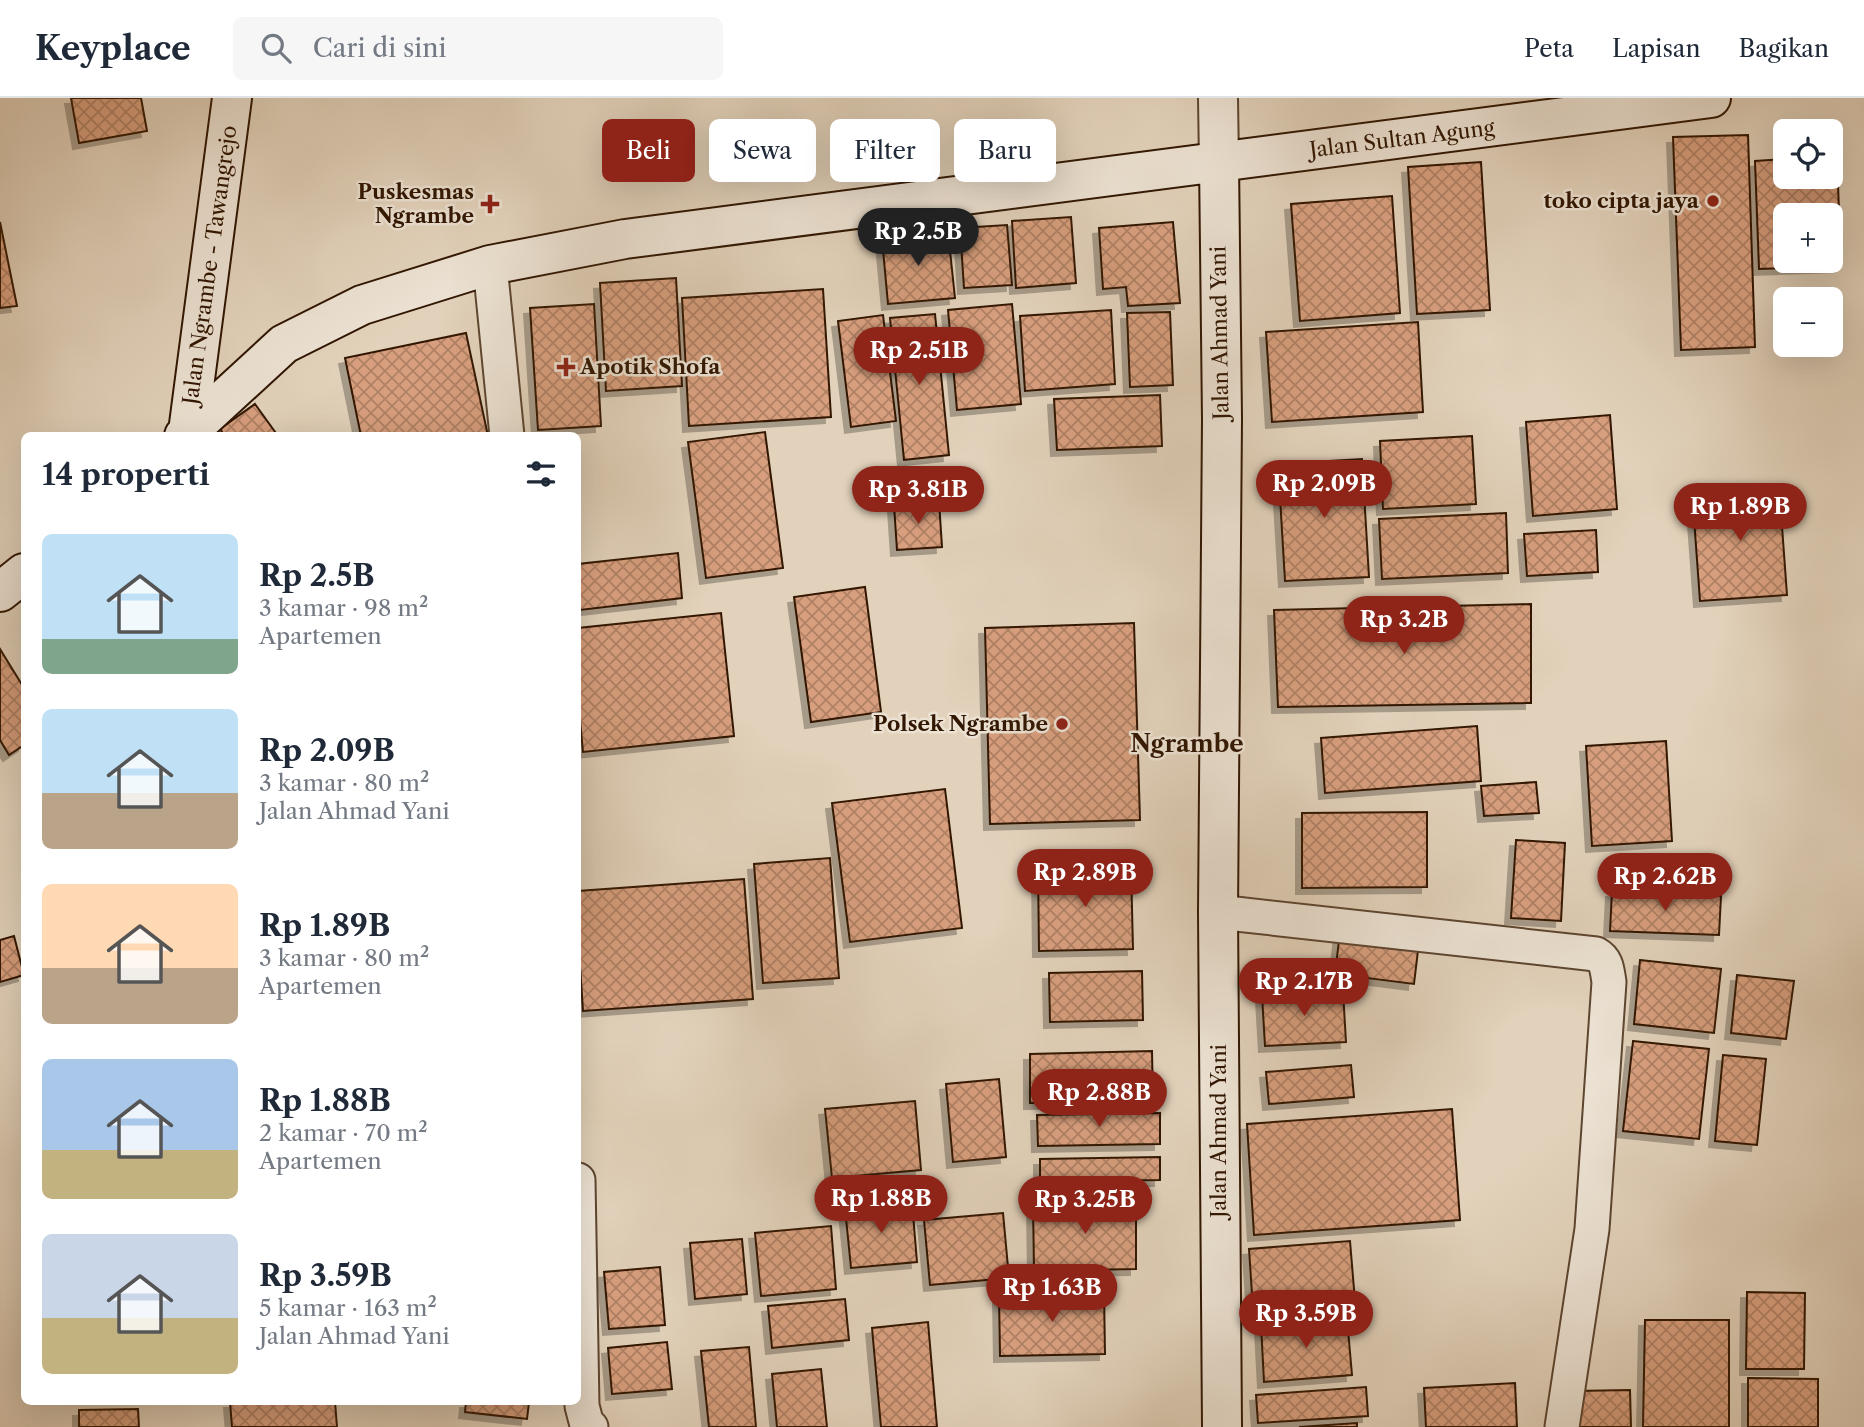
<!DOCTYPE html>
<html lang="id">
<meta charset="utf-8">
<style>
body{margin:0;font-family:"Libre Caslon Text",serif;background:#f6f6f7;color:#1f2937;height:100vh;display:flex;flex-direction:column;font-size:26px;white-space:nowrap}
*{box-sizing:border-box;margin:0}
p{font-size:23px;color:#747a83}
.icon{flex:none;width:38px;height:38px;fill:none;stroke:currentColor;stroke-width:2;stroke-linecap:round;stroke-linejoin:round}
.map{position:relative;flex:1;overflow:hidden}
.drawer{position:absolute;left:21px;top:334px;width:560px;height:973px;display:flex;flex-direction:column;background:#fff;border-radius:10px;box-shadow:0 7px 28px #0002}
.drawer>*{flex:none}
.top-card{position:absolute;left:602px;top:21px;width:665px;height:63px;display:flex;gap:14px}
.buttons{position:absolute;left:1773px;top:21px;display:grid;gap:14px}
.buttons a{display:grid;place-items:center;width:70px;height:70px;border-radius:10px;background:#fff;box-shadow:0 7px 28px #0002;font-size:35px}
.price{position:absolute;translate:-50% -60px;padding:0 16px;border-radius:24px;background:#8f2418;color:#fff;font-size:23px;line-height:46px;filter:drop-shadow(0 2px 4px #0008)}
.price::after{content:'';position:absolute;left:50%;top:42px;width:21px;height:16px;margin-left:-10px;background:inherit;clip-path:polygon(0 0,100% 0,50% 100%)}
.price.current{background:#222;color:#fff}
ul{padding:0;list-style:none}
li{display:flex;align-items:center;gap:21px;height:175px;padding:0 21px}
li span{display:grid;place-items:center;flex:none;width:196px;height:140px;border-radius:10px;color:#555}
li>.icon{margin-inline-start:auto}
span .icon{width:84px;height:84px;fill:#fffc;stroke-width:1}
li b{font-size:30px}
h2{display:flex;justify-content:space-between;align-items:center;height:84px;padding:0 21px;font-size:30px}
.tag{padding:0 24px;border-radius:10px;background:#fff;box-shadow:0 7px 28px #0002;font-size:24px;line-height:63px}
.tag.current{background:#8f2418;color:#fff}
header{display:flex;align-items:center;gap:42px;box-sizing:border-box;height:98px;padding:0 35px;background:#fff;border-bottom:2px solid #e0e1e3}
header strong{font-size:33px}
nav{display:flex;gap:38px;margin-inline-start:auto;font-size:24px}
.search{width:490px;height:63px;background:#f6f6f7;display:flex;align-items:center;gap:18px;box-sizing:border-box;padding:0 24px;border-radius:10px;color:#747a83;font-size:26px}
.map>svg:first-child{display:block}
.building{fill:url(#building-cross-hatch);stroke:#311602;stroke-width:2;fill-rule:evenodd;filter:url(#shadow)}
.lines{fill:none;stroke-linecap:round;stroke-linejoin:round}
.minor-casing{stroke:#5d4530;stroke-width:37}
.tertiary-casing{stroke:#5d4530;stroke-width:42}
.secondary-casing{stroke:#311602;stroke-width:42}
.minor{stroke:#ece2d3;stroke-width:33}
.tertiary{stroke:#ece2d3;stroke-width:38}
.secondary{stroke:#ece2d3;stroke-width:38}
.poi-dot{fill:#8f2418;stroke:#ece2d3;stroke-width:2.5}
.labels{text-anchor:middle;stroke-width:5;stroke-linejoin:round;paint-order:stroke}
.street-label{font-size:21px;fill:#311602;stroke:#ece2d3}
.poi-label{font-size:21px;font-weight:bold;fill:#311602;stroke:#ece2d3;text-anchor:end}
.quarter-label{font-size:24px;font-weight:bold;fill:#311602;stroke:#ece2d3}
</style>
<header>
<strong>Keyplace</strong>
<div class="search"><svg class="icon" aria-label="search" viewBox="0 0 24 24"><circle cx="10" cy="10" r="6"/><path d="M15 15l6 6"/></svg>Cari di sini</div>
<nav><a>Peta</a><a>Lapisan</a><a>Bagikan</a></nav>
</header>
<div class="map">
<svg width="1864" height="1329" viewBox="0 0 1864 1329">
<defs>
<pattern id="building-cross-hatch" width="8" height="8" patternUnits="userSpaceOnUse" patternTransform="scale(1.75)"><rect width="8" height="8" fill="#d89f7e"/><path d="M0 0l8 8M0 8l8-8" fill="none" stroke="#b08165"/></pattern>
<filter id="shadow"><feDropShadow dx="-6" dy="6" stdDeviation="0" flood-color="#0004"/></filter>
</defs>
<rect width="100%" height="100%" fill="#e2d2bb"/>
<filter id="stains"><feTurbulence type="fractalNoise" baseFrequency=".00286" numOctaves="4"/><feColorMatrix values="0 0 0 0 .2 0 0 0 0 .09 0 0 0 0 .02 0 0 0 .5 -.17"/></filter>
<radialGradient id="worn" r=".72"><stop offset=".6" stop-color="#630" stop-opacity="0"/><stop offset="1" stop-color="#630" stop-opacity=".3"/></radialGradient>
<path class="building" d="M71,0H141L147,33L79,45Z
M1748,37L1755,249L1681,252L1673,39Z
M1830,59H1837L1841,168L1759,171L1755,63L1785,61V79H1830ZM1785,117H1830V163H1785Z
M1481,64L1490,212L1417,216L1408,69Z
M1392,98L1400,215L1300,223L1291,106Z
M1071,119L1076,185L1016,190L1012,123Z
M0,124L17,208L0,210Z
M1173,124L1180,205L1128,208L1126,189L1103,191L1099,130Z
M1007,127L1012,187L964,190L960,130Z
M948,134L955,200L888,206L882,141Z
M676,180L682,288L606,293L600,185Z
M823,191L831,319L689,328L682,200Z
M594,206L601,328L538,332L530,210Z
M1012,206L1021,306L957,312L948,212Z
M1111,212L1115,286L1025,293L1020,218Z
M1170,214L1173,287L1130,289L1127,215Z
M935,216L949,357L904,362L890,220Z
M883,217L896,323L851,329L838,223Z
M1418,224L1423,314L1272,324L1266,234Z
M466,235L488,338H361L345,260Z
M1160,297L1162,348L1057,352L1054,301Z
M255,306L278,338H225L220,331Z
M1610,317L1617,411L1533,418L1526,324Z
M765,334L783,470L706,480L688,344Z
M1472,338L1476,406L1383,411L1380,343Z
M1362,361L1369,479L1285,483L1278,366Z
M1779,387L1787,497L1700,503L1692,393Z
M939,403L942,449L897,452L894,407Z
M1506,415L1508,475L1382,481L1379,421Z
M1596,432L1598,474L1527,478L1524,436Z
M678,455L682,500L580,512L578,466Z
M865,489L881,614L811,624L794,499Z
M1531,506V605L1278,609L1274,512Z
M721,515L734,638L583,654L578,601V530Z
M1134,525L1140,722L990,726L985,530Z
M0,551L24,590V647L9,657L0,642Z
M1477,628L1481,683L1325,695L1321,640Z
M1666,643L1672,743L1592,748L1586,648Z
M1536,684L1539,715L1484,718L1481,688Z
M945,691L962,830L850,844L832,705Z
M1427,714V789L1302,790V715Z
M1516,742L1565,745L1561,823L1511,820Z
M830,760L839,880L763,885L754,766Z
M1131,769L1133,851L1039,853L1038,770Z
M744,781L753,901L583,913L578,838V793Z
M1612,793L1721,798L1719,837L1610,833Z
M1340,834L1419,844L1414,886L1335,876Z
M14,838L24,877L0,884V842Z
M1640,862L1721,871L1714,935L1634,926Z
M1142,873L1143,922L1050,924L1049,875Z
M1737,877L1794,883L1786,941L1731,935Z
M1343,893L1346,944L1265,948L1262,897Z
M1633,943L1709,951L1699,1041L1623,1033Z
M1152,953L1153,1004L1030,1005V956Z
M1723,957L1766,961L1757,1047L1715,1043Z
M1351,967L1354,999L1269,1006L1266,974Z
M999,981L1006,1059L953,1064L946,986Z
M915,1003L921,1072L832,1080L825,1011Z
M1452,1011L1460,1122L1254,1137L1247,1026Z
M1160,1015V1046L1038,1048L1037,1017Z
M1160,1059V1082L1040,1084V1061Z
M1136,1103V1171L1034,1173L1033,1104Z
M912,1104L917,1164L851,1170L845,1110Z
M1003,1115L1009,1180L930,1187L924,1122Z
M831,1128L836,1191L761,1198L755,1135Z
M742,1141L747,1196L695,1201L690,1145Z
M1350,1143L1355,1203L1253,1211L1249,1151Z
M660,1169L665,1227L609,1231L604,1174Z
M1104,1194L1105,1256L1000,1258L999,1196Z
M1747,1194L1805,1195L1804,1271H1746Z
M845,1201L849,1242L772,1250L768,1208Z
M1347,1220L1352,1277L1264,1284L1261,1227Z
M1645,1222H1729V1329H1643Z
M928,1224L937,1329H881L872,1230Z
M667,1244L672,1291L612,1296L608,1250Z
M749,1249L756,1329H709L701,1253Z
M821,1271L827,1329H777L772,1276Z
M1748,1280L1818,1281V1329H1748Z
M1515,1285L1517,1329H1426L1424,1290Z
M1366,1289L1368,1318L1258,1325L1256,1297Z
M1630,1292L1631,1329H1574V1293Z
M230,1304H335L337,1329H232Z
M466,1304H529L527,1321L465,1314Z
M138,1311L139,1329H79V1312Z
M1357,1325V1329H1299Z"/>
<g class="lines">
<defs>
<path id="minor" d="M490,167L507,338
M1218,814L1596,856C1607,862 1607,872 1609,884L1592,1131L1562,1329
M578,1082L582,1308L587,1327L591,1329"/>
<path id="tertiary" d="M1218,0L1219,64"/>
<path id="secondary" d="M1219,64L1222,321L1218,814L1222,1329
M188,334L232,0
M184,338L284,246L362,207L490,167L625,141L1711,0
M0,494L24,475"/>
</defs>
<use href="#minor" class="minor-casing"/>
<use href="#tertiary" class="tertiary-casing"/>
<use href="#secondary" class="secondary-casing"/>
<use href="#minor" class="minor"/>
<use href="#tertiary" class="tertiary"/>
<use href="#secondary" class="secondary"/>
</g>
<g class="poi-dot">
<circle cx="1713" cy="103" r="7"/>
<path d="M486.5 95.5h7v7h7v7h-7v7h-7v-7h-7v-7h7z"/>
<path d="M562.5 258.5h7v7h7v7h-7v7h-7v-7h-7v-7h7z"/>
<circle cx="1062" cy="626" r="7"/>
</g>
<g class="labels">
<g class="street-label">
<text transform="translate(1402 41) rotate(-7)" y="7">Jalan Sultan Agung</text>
<text transform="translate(210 167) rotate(-82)" y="7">Jalan Ngrambe - Tawangrejo</text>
<text transform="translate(1220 235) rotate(-91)" y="7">Jalan Ahmad Yani</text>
<text transform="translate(1219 1033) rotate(-90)" y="7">Jalan Ahmad Yani</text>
</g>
<g class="poi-label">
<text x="474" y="101">Puskesmas<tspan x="474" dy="24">Ngrambe</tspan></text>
<text x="1699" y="110">toko cipta jaya</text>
<text x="580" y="276" text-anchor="start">Apotik Shofa</text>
<text x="1048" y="633">Polsek Ngrambe</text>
</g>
<g class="quarter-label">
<text x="1187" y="654">Ngrambe</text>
</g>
</g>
<rect width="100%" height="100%" filter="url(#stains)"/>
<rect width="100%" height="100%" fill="url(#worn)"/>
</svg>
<div class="buttons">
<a><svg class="icon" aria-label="locate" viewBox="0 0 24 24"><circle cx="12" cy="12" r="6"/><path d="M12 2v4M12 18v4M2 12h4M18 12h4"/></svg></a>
<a>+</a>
<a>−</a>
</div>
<b class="price current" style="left:918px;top:170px">Rp 2.5B</b>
<b class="price" style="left:919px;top:289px">Rp 2.51B</b>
<b class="price" style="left:1324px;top:422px">Rp 2.09B</b>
<b class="price" style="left:918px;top:428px">Rp 3.81B</b>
<b class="price" style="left:1740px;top:445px">Rp 1.89B</b>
<b class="price" style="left:1404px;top:558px">Rp 3.2B</b>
<b class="price" style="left:1085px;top:811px">Rp 2.89B</b>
<b class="price" style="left:1665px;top:815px">Rp 2.62B</b>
<b class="price" style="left:1304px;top:920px">Rp 2.17B</b>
<b class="price" style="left:1099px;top:1031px">Rp 2.88B</b>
<b class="price" style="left:881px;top:1137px">Rp 1.88B</b>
<b class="price" style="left:1085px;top:1138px">Rp 3.25B</b>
<b class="price" style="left:1052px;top:1226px">Rp 1.63B</b>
<b class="price" style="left:1306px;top:1252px">Rp 3.59B</b>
<div class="top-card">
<a class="tag current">Beli</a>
<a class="tag">Sewa</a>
<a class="tag">Filter</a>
<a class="tag">Baru</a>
</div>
<section class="drawer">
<h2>14 properti<svg class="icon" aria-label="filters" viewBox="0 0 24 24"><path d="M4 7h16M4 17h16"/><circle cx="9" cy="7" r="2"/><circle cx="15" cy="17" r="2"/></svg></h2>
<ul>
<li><span style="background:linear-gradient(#bfe0f5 75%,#7fa58c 0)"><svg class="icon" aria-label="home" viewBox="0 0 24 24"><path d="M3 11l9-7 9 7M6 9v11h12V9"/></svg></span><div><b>Rp 2.5B</b><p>3 kamar · 98 m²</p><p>Apartemen</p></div></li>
<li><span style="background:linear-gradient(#bfe0f5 60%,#b9a48a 0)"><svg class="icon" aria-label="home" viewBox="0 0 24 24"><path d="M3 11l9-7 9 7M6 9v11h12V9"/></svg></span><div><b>Rp 2.09B</b><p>3 kamar · 80 m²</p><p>Jalan Ahmad Yani</p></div></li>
<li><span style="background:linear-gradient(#ffd9b3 60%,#b9a48a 0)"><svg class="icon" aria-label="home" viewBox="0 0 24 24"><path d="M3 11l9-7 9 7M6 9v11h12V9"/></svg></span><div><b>Rp 1.89B</b><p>3 kamar · 80 m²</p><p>Apartemen</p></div></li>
<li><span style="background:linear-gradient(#a9c7e8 65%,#c2b280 0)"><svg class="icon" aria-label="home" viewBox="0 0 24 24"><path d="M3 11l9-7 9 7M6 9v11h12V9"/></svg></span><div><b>Rp 1.88B</b><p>2 kamar · 70 m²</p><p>Apartemen</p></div></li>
<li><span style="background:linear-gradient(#c9d6e8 60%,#c2b280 0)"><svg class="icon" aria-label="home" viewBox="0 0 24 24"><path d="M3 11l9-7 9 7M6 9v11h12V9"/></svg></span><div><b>Rp 3.59B</b><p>5 kamar · 163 m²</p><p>Jalan Ahmad Yani</p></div></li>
</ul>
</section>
</div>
